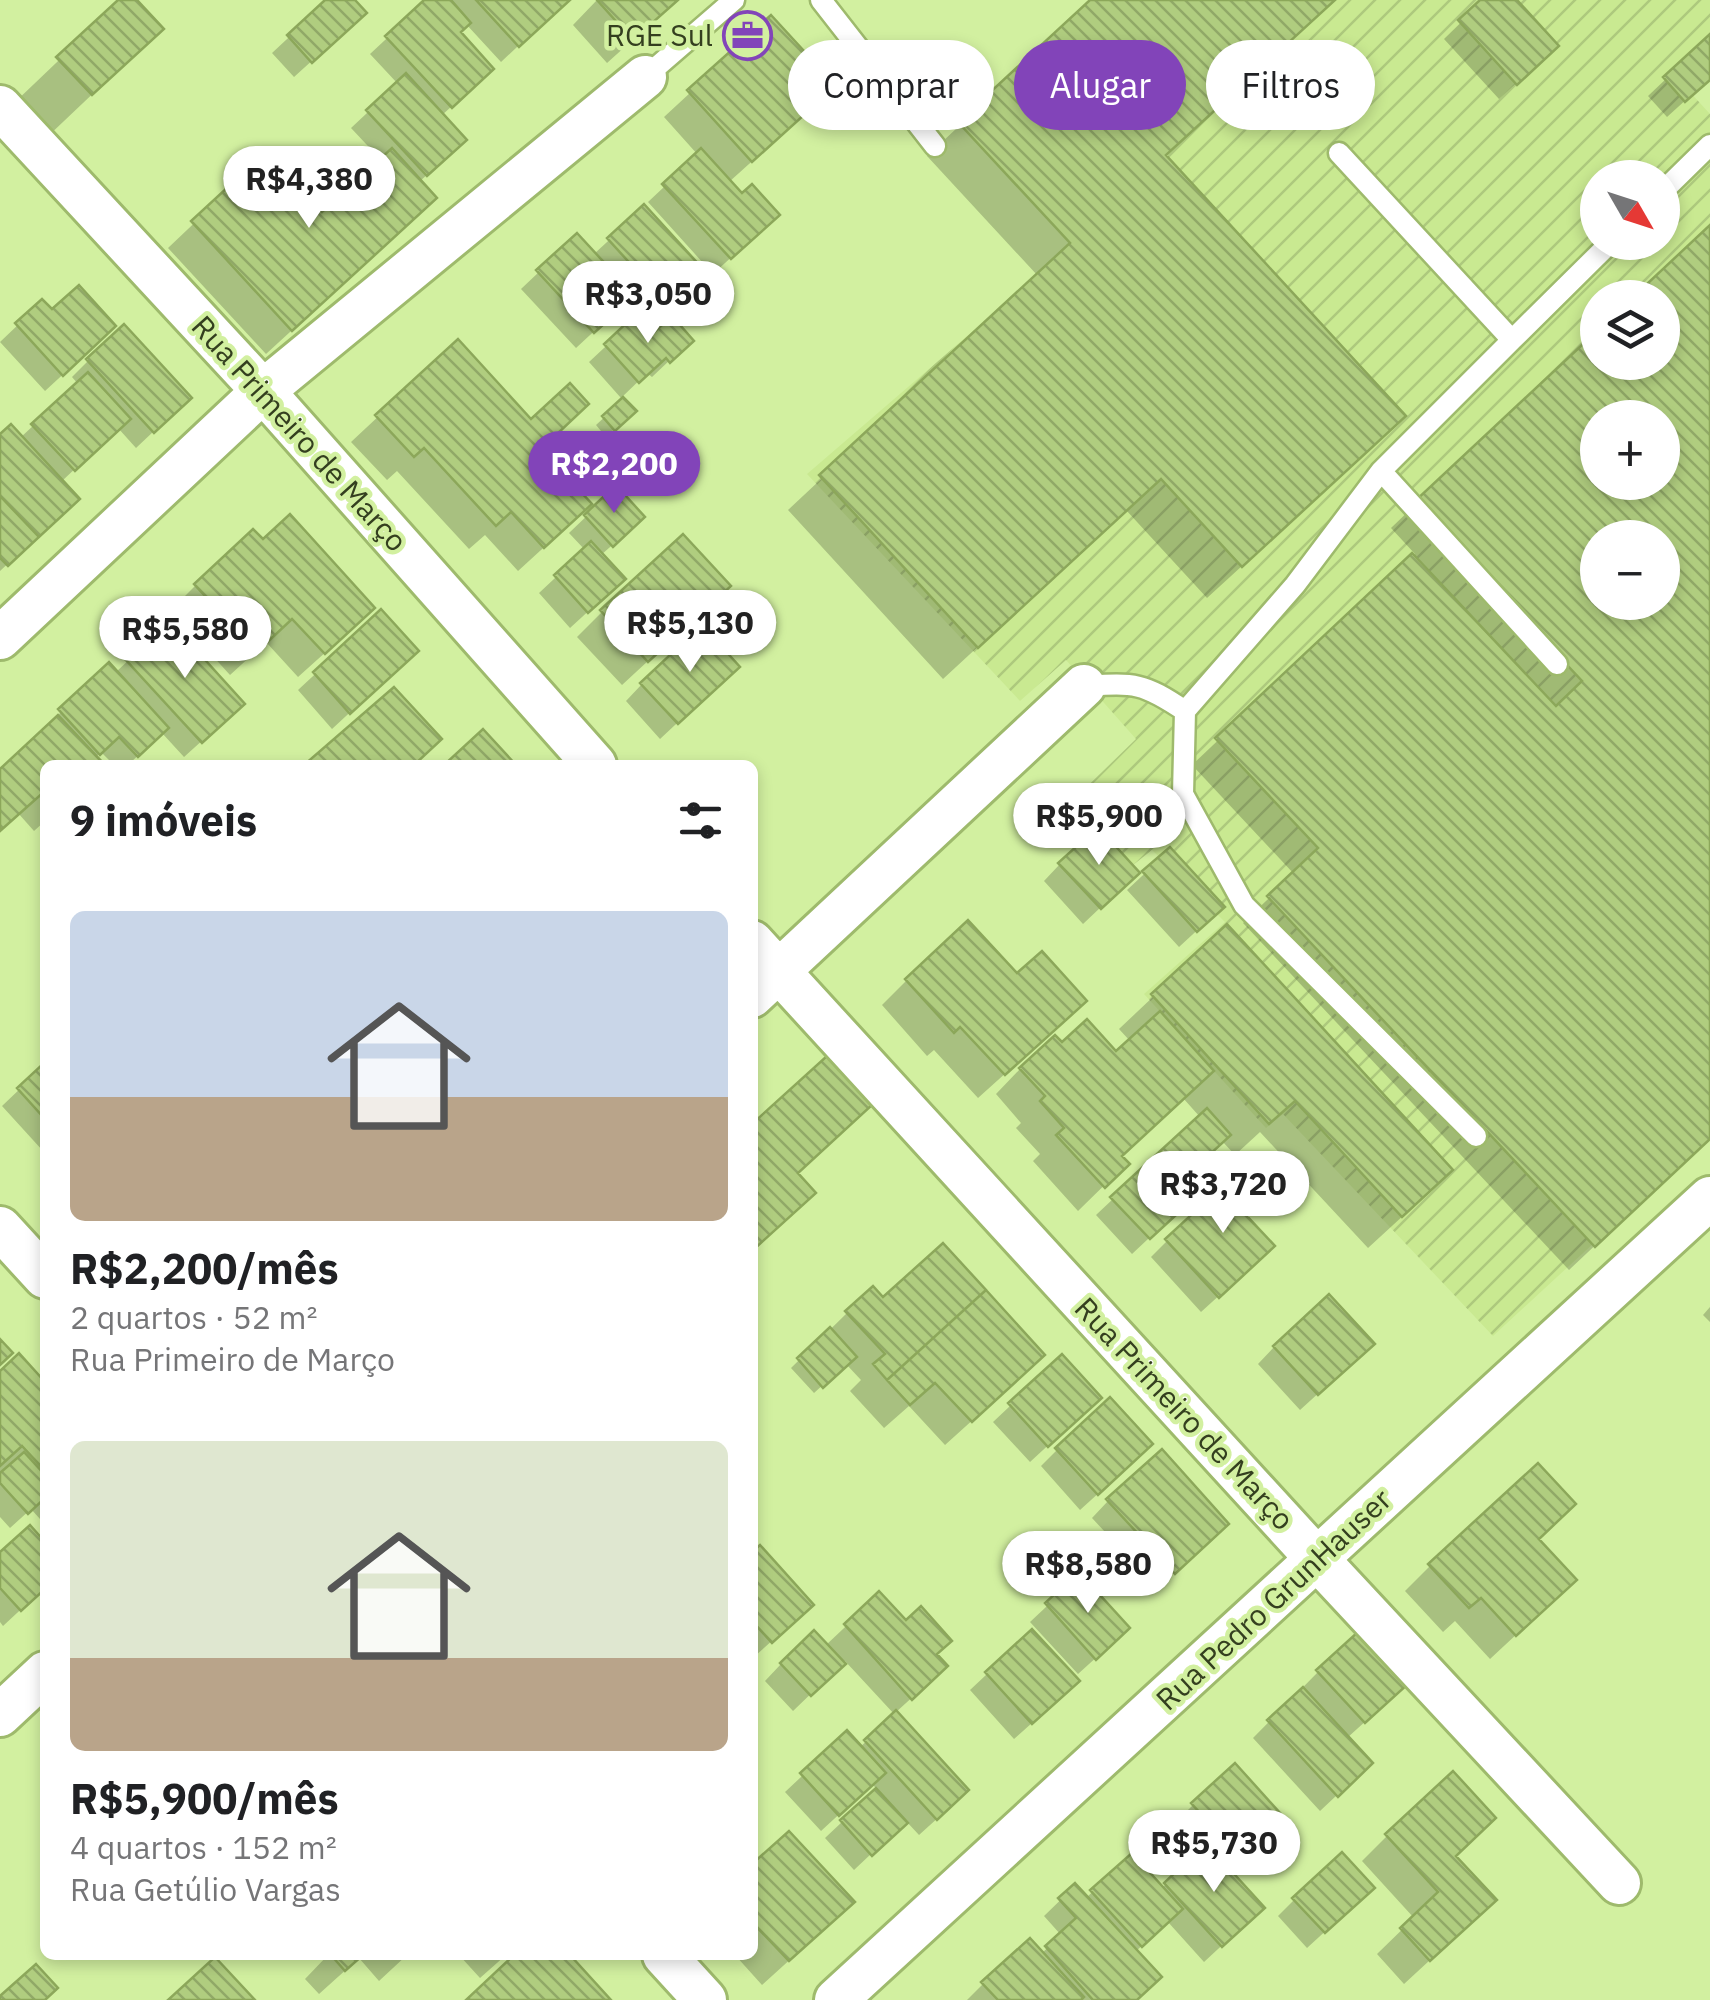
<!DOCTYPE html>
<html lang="pt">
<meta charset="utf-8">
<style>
body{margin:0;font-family:"IBM Plex Sans",sans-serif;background:#f2f2f2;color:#202124;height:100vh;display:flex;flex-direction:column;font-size:38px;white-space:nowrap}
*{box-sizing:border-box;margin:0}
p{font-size:32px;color:#757577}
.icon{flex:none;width:55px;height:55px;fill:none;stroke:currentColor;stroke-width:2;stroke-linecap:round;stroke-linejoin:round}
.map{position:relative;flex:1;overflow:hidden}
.panel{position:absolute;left:40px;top:760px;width:718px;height:1200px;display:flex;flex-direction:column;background:#fff;border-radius:15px;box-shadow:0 5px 15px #0003}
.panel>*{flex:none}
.hud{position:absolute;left:788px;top:40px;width:772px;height:90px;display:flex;gap:20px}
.needle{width:65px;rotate:129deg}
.buttons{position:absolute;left:1580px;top:160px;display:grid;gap:20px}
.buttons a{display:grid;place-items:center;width:100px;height:100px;border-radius:50%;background:#fff;box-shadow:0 5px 15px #0003;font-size:50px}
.price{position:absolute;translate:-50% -85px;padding:0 22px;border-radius:35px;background:#fff;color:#222;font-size:32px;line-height:65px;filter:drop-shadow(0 2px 5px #0008)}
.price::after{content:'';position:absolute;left:50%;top:60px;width:30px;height:22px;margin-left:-15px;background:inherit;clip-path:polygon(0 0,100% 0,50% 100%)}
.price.selected{background:#8244b9;color:#fff}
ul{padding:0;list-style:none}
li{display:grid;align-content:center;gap:20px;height:530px;padding:0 30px}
li span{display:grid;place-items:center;height:310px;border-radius:15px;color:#555}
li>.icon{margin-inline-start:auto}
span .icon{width:180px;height:180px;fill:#fffc;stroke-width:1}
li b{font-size:42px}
h2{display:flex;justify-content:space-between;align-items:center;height:120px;padding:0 30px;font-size:42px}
.chip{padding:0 35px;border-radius:45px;background:#fff;box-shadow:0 5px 15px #0003;font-size:35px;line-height:90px}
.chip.selected{background:#8244b9;color:#fff}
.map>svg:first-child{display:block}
.industrial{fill:url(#industrial-furrows);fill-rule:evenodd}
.shadow{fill:#0003;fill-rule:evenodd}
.building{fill:url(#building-back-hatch);stroke:#8ca75a;stroke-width:2.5;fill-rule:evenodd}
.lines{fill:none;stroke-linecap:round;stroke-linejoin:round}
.service-casing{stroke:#9eba6c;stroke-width:25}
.minor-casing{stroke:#9eba6c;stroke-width:48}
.service{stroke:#fff;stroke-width:20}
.minor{stroke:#fff;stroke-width:42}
.labels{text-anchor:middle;stroke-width:9;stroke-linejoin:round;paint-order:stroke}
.poi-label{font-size:30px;fill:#343f1f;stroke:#d2f0a0;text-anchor:end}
.street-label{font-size:30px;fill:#343f1f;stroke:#d2f0a0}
</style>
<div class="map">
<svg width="1710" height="2000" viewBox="0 0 1710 2000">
<defs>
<pattern id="industrial-furrows" width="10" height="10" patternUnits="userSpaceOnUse" patternTransform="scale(2.5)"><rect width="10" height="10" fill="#c9e991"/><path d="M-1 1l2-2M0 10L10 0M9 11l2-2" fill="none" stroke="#adc97d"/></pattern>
<pattern id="building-back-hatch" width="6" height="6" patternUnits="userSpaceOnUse" patternTransform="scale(2.5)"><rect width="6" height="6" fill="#b0cd7f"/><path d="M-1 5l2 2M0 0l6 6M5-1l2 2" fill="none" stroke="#90a867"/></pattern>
</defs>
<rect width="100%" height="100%" fill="#d2f0a0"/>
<path class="industrial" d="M1097,0H1710V70L1689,91L1710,114V1136L1493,1336L1283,1114L1266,1128L1144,994L1225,922L1152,850L1128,869L1066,807L1136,739L1066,660L1020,701L807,474L1074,244ZM1598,178H1662V242H1598ZM1598,298H1662V362H1598ZM1598,418H1662V482H1598ZM1598,538H1662V602H1598Z"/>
<path class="shadow" d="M122,0H134L161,29L44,140L12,105Z
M329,0H352L347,29L294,77L272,53Z
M428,0L450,3L452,0H567L501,62L466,24L458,33L474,86L441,116L447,157L419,182L409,223L266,354L168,248L266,155L322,216L382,161L351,128L398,84L370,54Z
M597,0H677L607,63L573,25Z
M1094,0H1332L1164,156L1370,449L1207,598L1126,510L943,679L788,510L1038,276L927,156Z
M1484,0H1513L1539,62L1499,99L1444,39Z
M771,18L808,111L729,182L742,196L760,231L713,274L648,202L698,155L664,117Z
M1710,37V78L1667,117L1648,96Z
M644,208L693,295L669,317L690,341L652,377L647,373L621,398L589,362L634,320L651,338L660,330L630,298L576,348L521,289L577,236L594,254Z
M1710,228V1137L1569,1270L1243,923L1294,874L1192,765L1415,554L1391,528L1416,504L1598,362H1662ZM1598,418H1662V482H1598ZM1598,538H1662V602H1598Z
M42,302L97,343L45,391L0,342Z
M458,342L538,450L564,529L518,571L485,535L469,549L397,471L387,480L351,442Z
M88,361L172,414L136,448L118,428L61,482L60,515L0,571V438H20L78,384L72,377Z
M623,400L633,411L606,437L596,425Z
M616,488L626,533L601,555L606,595L570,628L539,593L585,550L569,533Z
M263,543L347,633L298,677L266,642L230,675L171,610L196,585Z
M702,611L622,685L577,637L602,612Z
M381,613L399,667L332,729L298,690Z
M168,623L225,720L184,757L162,733L128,765H114L101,752L95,758L101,765H45V821L34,831L18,813L0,830V772L108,666L115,673Z
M720,683L660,739L626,701L642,684Z
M1170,850L1205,923L1179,947L1127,890Z
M1060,864L1120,889L1083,924L1044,881Z
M1227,927L1417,1203L1368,1248L1260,1132L1235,1155L1222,1141L1183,1177L1180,1209L1132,1254L1096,1215L1200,1117L1183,1098L1119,1157L1126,1164L1078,1211L1033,1161L1040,1154L1016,1128L1021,1123L996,1094L1020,1069L1062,1045L1116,1054L1130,1041L1119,1029Z
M1017,977L1058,1026L978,1098L934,1050L927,1056L882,1005L907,980Z
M45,1065V1150L43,1151L2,1106Z
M1244,1216L1255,1263L1201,1312L1151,1257L1167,1241Z
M883,1301L1017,1380L945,1445L909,1406L884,1428L850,1391L861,1380L846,1364L814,1393L791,1368L847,1313Z
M1710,1307V1322L1703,1315Z
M1274,1347L1355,1360L1300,1410L1258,1364Z
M1062,1357L1082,1414L1030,1462L993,1422Z
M0,1374L45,1385V1515L40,1519L31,1509L10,1528L0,1517Z
M1057,1450L1134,1461L1080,1510L1041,1466Z
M1108,1501L1209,1540L1157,1588L1092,1518Z
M1536,1540L1548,1605L1490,1659L1455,1621L1443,1632L1405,1591L1430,1566Z
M45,1545V1587L3,1626L0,1622V1556Z
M752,1556L794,1621L754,1657L752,1656Z
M1079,1576L1110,1645L1078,1674L1030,1622Z
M879,1595L935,1655L928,1683L895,1713L950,1807L919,1835L906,1821L854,1870L825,1838L877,1789L872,1784L821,1831L785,1792L847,1734L859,1748L895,1715L845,1661L793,1711L765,1681L781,1664L825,1646Z
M1032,1632L1060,1698L1014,1739L970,1690Z
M1318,1672L1388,1701L1347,1738L1353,1780L1320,1811L1253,1738Z
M1193,1805L1261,1830L1222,1865L1245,1924L1204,1962L1168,1922L1135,1952V2000H967L983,1984L1041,1954L1061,1935L1044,1916L1075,1886L1086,1898L1131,1856L1161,1889L1203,1850L1177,1821Z
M1387,1836L1468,1925L1404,1984L1377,1954L1414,1918L1362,1861Z
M752,1868L826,1927L762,1985L735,1955H752Z
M1294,1900L1355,1904L1307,1948L1278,1916Z
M328,1955H407L379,1981L359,1958L319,1994L305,1979Z
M459,1955H506L480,1978Z"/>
<path class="building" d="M118,0H137L164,29L92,95L56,57Z
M325,0H355L367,13L312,63L287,35Z
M424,0H451L471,23L461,32L494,69L452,108L385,36Z
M476,0H570L519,47Z
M597,0H678L633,40Z
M1090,0H1335L1166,155L1406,416L1242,567L1161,479L978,648L819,475L1070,243L958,122Z
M1480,0H1517L1559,46L1517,85L1458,20Z
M771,15L836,86L752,162L687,90Z
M1710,34V80L1685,102L1663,77Z
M406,73L467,140L427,176L366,110Z
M392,148L437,198L292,331L191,221L266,152L322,212Z
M701,148L742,193L752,184L780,215L731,259L662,184Z
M644,204L712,279L675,313L607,238Z
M1710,225V1139L1595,1247L1267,896L1318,848L1215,738L1412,553L1556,706L1582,681L1414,502L1598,330V362H1662V298H1632ZM1598,418H1662V482H1598ZM1598,538H1662V602H1598Z
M577,233L635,296L594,333L536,270Z
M79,285L116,326L63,376L15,323L42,299L52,309Z
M634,316L651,335L672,316L694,341L670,363L666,358L639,383L604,344Z
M124,324L192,398L154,433L86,359Z
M458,339L531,419L570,383L589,404L541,449L592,504L544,548L511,512L496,526L424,448L414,457L375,415Z
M88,372L131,419L75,471L31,424Z
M623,397L637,411L615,431L602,416Z
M11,424L80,499L39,537L0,496V434Z
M616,485L645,517L613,547L584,515Z
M0,496L39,537L8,566L0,558Z
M290,514L375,608L325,654L292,619L257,652L194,584L253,529L263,539Z
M683,534L731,586L648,662L600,610Z
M591,541L626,579L588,613L554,575Z
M381,609L419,651L350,714L313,672Z
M168,619L245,704L202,743L125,659Z
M702,625L740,667L678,724L640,683Z
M109,662L169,728L138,757L119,737L100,755L58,709Z
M394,687L442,739L414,765H304Z
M58,715L105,765H45V791L0,831V769Z
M483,729L516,765H444Z
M1098,827L1140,873L1101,909L1058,863Z
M1170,847L1225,907L1197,932L1142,871Z
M968,920L1017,973L1042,951L1087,1001L1005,1075L960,1027L954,1033L905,979Z
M1227,924L1453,1170L1402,1217L1295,1101L1269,1124L1151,994Z
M1160,1011L1214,1071L1122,1156L1130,1164L1105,1188L1056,1135L1064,1128L1040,1101L1045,1096L1019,1068L1055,1035L1062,1042L1087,1019L1116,1051Z
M827,1056L872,1105L798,1173L816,1193L752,1251V1124Z
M45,1062V1119L17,1088Z
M1207,1108L1231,1135L1185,1177L1200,1193L1150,1239L1110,1197Z
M1239,1171L1264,1200L1247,1216L1275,1246L1219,1298L1165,1239Z
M943,1243L986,1290L887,1380L873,1364L885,1354L845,1311L873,1286L883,1297Z
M986,1290L1045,1355L972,1422L935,1383L910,1405L887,1380Z
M1329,1294L1375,1344L1318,1395L1273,1346Z
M830,1327L857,1357L823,1388L797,1358Z
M0,1339L13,1353L0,1365Z
M19,1353L45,1382V1471L22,1446L0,1466V1371Z
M1062,1354L1102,1398L1048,1447L1008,1403Z
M1110,1397L1153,1444L1098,1495L1055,1448Z
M1162,1449L1229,1524L1175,1574L1106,1499Z
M24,1452L45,1475V1498L28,1514L0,1483V1473Z
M1538,1463L1576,1504L1539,1539L1577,1580L1516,1636L1481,1598L1469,1608L1428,1564Z
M30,1525L45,1542V1589L21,1611L0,1588V1552Z
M760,1545L814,1605L772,1643L752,1621V1552Z
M1079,1572L1130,1628L1096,1660L1045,1603Z
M879,1591L906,1620L921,1606L952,1641L937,1654L948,1666L912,1700L844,1624Z
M1032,1629L1080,1681L1032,1724L985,1672Z
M814,1630L846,1664L811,1696L780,1663Z
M1359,1631L1408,1684L1365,1723L1316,1670Z
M1303,1687L1373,1763L1338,1797L1267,1720Z
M896,1710L969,1790L937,1820L864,1740Z
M847,1730L886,1773L839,1816L800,1773Z
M1235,1763L1280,1813L1237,1853L1191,1803Z
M1453,1771L1496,1818L1456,1856L1497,1900L1430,1961L1400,1928L1438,1892L1385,1834Z
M876,1788L908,1823L872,1856L840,1820Z
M789,1831L855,1902L789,1961L752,1922V1864Z
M1206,1843L1265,1908L1222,1947L1164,1883Z
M1342,1852L1375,1888L1325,1933L1292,1898Z
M1132,1853L1183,1909L1142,1947L1090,1890Z
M1075,1883L1162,1977L1137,2000H1093L1045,1946L1076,1918L1058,1898Z
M1030,1938L1084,1997L1081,2000H998L981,1982Z
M331,1955H363L345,1971Z
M514,1955H570L611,2000H466Z
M215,1957L255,2000H168Z
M36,1964L58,1988L45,2000H0V1996Z"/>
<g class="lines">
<defs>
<path id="service" d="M821,0L935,146
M645,77L734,0
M1339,153L1512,340L1611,242
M1662,192L1710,145
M1381,471L1557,664
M1084,686C1135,683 1142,682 1185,711
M1476,1136L1244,905L1183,794L1185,711L1295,585L1381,471L1512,340"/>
<path id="minor" d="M0,107L263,391L595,765
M0,638L263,391L645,77
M752,942L1318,1560L1619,1883
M752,996L1084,686
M0,1228L45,1277
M0,1715L45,1673
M664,1955L705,2000
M836,2000L1710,1198"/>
</defs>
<use href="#service" class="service-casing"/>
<use href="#minor" class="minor-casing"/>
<use href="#service" class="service"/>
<use href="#minor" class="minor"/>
</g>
<defs>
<symbol id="office-ring" viewBox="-11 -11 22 22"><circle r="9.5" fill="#d2f0a0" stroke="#8244b9" stroke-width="1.5"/><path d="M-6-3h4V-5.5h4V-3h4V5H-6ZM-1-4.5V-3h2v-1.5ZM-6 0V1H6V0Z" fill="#8244b9"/></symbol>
</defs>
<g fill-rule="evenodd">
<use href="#office-ring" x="720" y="8" width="55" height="55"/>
</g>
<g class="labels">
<g class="poi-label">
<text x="713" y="46">RGE Sul</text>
</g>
<g class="street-label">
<text transform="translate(299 434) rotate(48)" y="10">Rua Primeiro de Março</text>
<text transform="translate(1184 1414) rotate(47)" y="10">Rua Primeiro de Março</text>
<text transform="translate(1274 1600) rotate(-43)" y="10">Rua Pedro GrunHauser</text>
</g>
</g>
</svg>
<div class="buttons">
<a><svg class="needle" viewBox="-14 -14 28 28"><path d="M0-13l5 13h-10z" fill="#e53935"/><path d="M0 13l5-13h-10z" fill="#757577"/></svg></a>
<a><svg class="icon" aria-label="layers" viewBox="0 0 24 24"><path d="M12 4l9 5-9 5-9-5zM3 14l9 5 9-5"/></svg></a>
<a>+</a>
<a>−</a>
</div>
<b class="price" style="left:309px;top:231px">R$4,380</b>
<b class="price" style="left:648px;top:346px">R$3,050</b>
<b class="price selected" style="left:614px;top:516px">R$2,200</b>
<b class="price" style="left:690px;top:675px">R$5,130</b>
<b class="price" style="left:185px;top:681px">R$5,580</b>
<b class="price" style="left:1099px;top:868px">R$5,900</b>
<b class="price" style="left:1223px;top:1236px">R$3,720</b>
<b class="price" style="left:1088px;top:1616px">R$8,580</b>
<b class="price" style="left:1214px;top:1895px">R$5,730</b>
<div class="hud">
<a class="chip">Comprar</a>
<a class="chip selected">Alugar</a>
<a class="chip">Filtros</a>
</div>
<section class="panel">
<h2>9 imóveis<svg class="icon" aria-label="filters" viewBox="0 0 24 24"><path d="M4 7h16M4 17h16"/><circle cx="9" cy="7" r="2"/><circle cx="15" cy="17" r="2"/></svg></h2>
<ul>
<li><span style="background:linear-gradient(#c9d6e8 60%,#b9a48a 0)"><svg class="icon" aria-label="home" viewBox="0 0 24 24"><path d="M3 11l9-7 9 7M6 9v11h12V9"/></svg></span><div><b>R$2,200/mês</b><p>2 quartos · 52 m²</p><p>Rua Primeiro de Março</p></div></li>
<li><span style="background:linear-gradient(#dfe7d0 70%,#b9a48a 0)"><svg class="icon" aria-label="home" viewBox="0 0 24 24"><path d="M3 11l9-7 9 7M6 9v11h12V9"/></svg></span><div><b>R$5,900/mês</b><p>4 quartos · 152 m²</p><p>Rua Getúlio Vargas</p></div></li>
</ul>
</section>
</div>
